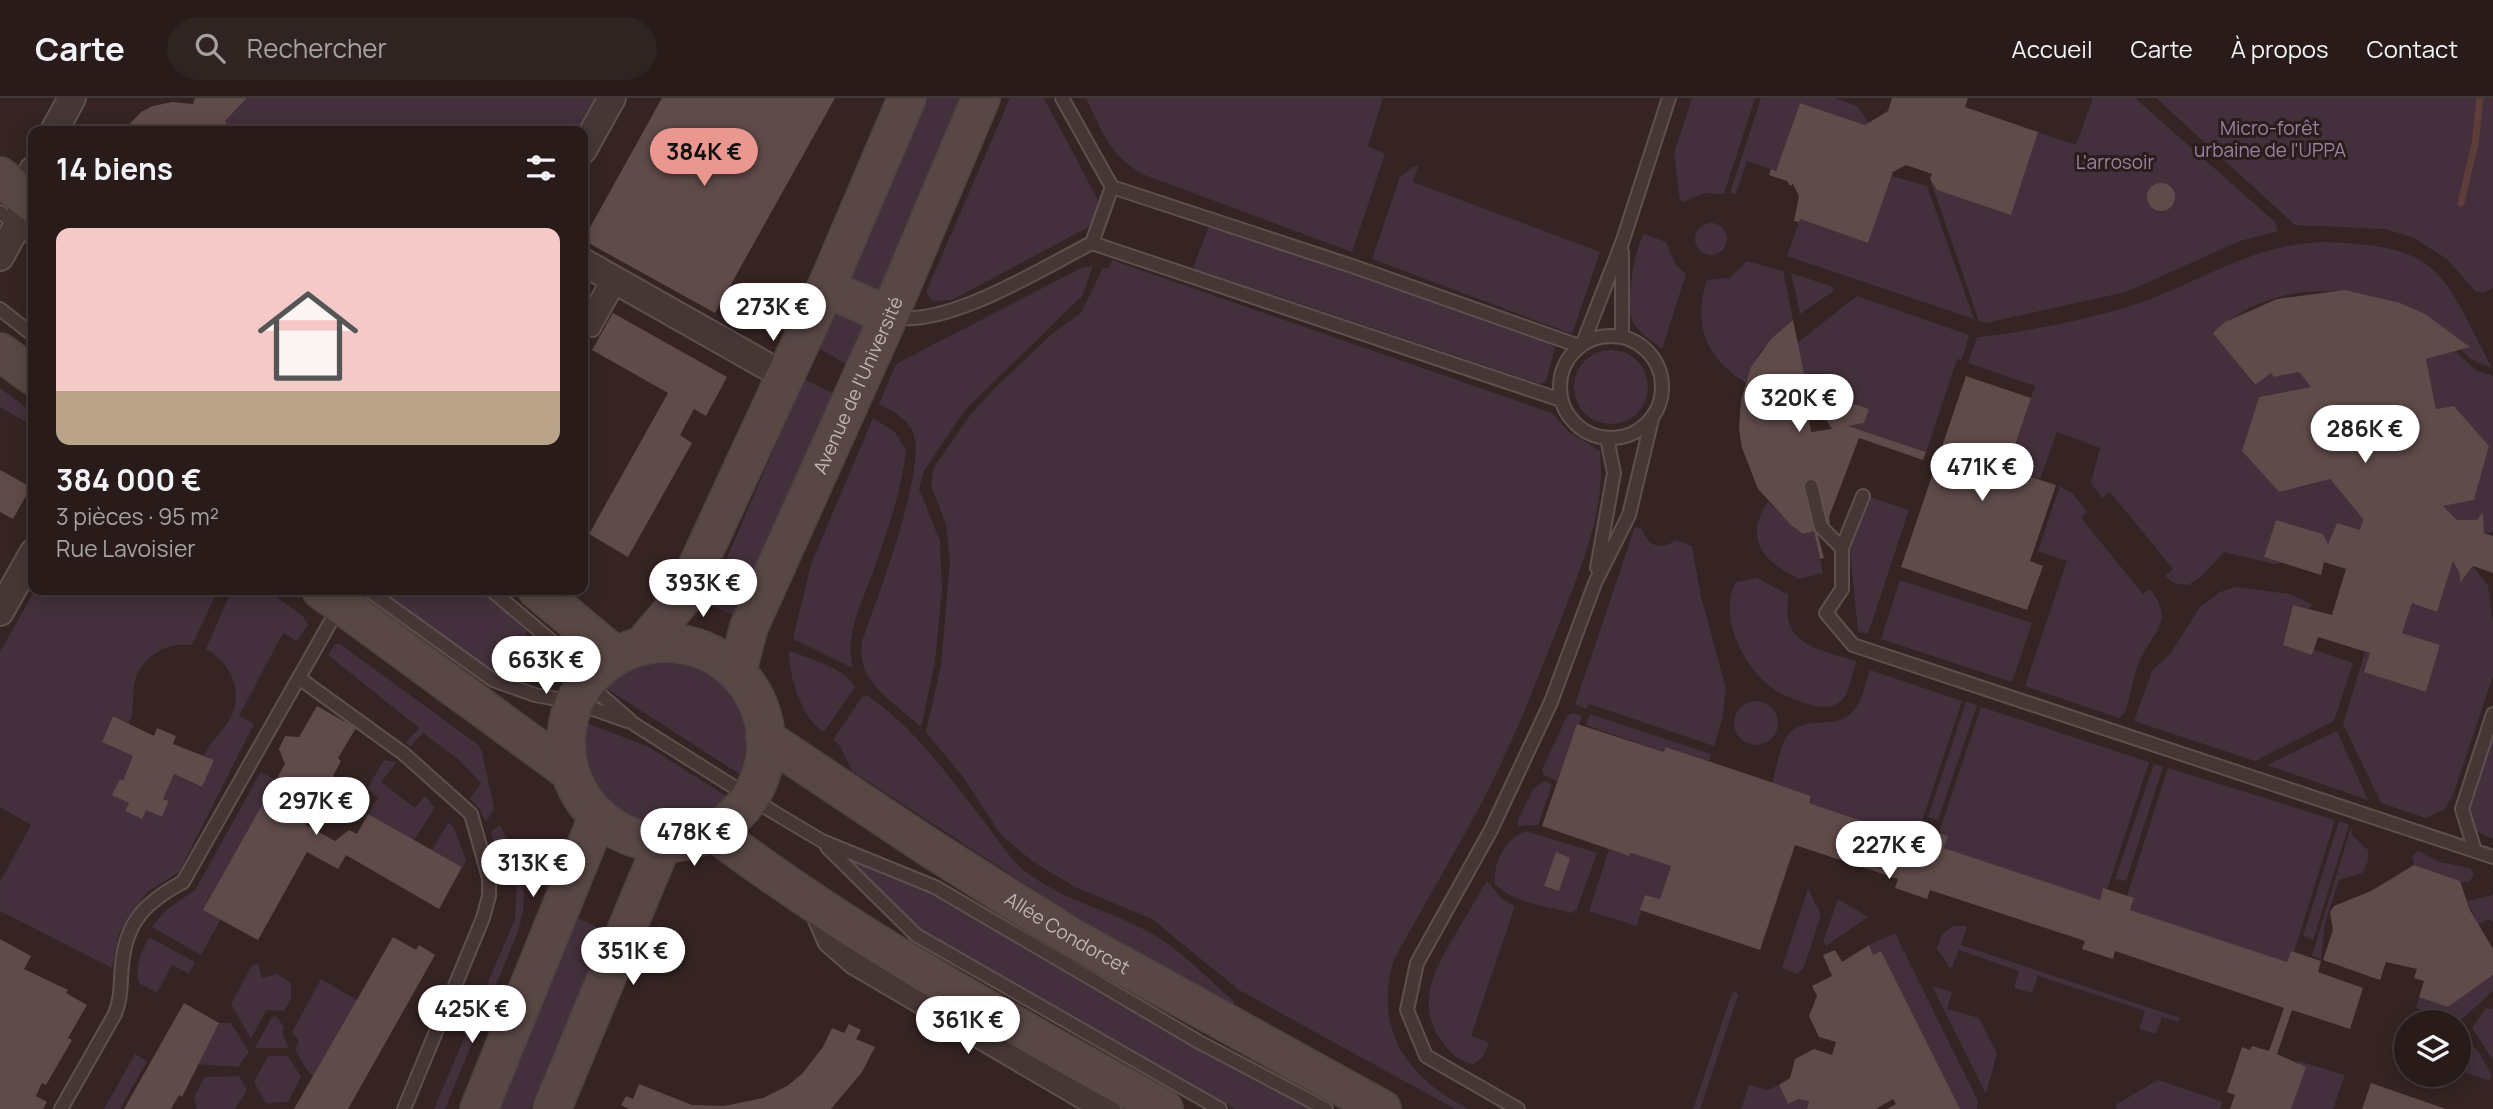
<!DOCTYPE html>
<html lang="fr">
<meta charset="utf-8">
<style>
body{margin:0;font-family:Manrope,sans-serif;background:#302423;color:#f1f3f6;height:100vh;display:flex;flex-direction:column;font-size:26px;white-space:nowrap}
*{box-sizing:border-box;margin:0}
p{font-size:23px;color:#a5a1a2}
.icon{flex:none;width:38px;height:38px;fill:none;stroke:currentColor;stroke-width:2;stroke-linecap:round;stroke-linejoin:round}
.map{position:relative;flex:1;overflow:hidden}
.drawer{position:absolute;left:28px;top:28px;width:560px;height:469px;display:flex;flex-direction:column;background:#281b1a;border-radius:14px;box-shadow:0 4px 18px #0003,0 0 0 2px #443939}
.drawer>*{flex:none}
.fabs{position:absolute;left:2394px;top:912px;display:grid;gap:14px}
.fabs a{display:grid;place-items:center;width:77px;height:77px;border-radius:50%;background:#281b1a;box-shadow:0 4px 18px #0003,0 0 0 2px #443939;font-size:35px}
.price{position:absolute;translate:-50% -60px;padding:0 16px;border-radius:24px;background:#fff;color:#222;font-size:23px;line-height:46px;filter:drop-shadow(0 2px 4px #0008)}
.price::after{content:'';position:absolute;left:50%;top:42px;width:21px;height:16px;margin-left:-10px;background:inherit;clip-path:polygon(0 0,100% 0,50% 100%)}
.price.active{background:#e9978f;color:#111}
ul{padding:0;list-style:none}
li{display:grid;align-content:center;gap:14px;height:371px;padding:0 28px}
li span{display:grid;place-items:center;height:217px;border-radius:14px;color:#555}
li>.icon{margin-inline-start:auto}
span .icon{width:126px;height:126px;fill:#fffc;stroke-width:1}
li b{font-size:30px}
h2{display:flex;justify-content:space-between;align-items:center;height:84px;padding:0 28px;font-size:30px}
header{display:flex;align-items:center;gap:42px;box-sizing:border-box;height:98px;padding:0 35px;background:#281b1a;border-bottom:2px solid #443939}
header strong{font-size:33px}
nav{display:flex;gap:38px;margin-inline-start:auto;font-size:24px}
.search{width:490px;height:63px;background:#302423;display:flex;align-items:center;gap:18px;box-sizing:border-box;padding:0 24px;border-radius:38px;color:#a5a1a2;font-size:26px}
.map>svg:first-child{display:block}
.green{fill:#43303c}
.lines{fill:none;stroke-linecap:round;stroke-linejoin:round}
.stream{stroke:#5c3d3a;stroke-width:7}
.building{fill:#5f4b4a;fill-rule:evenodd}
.service-casing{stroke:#5e504e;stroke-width:16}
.minor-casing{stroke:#5e504e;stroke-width:30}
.secondary-casing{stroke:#4f4140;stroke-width:40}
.service{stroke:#463736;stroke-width:12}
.minor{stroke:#463736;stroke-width:26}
.secondary{stroke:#584745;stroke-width:37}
.labels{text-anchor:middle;stroke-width:6;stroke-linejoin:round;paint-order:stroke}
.park-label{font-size:19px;fill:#9782a1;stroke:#2b1d1c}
.street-label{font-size:19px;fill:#c2b3b1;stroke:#2b1d1c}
</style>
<header>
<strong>Carte</strong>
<div class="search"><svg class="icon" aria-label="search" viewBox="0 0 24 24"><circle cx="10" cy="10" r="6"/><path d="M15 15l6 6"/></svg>Rechercher</div>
<nav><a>Accueil</a><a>Carte</a><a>À propos</a><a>Contact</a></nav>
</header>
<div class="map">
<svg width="2493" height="1011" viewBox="0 0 2493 1011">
<rect width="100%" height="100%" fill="#352423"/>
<path class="green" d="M247,0H600L581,33H233L225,23Z
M923,0H964L849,268L817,249Z
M1010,0H1044L1100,106L1092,127L952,202L932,203L926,194Z
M1086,0H1383L1368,48L1385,56L1352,154L1142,76C1109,56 1102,33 1086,0Z
M1692,0H1755L1724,96L1705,95L1683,104L1680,102L1674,55Z
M1761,0H1835L1857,8L1869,25L1865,27L1800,5L1776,73L1747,63L1736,96L1730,95Z
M2093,0H2135L2275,124L2278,133L2240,143L2126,194L1986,225L1979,223L1930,81L1937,92L2011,116L2038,34L2076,47Z
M2156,0H2493V190L2483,195L2475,193L2447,161L2412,139L2385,131L2295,127Z
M1414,68H1418L1413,84L1600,154L1572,236L1372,161L1400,79Z
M1891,78L1927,88L1974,221L1787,158L1800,121L1868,145Z
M1695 141a16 16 0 1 1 32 0a16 16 0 1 1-32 0Z
M1210,125L1547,243L1555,250L1546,283L1540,286L1193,170Z
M1644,136L1666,144L1676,167L1686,176L1662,251C1653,243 1638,235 1633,224C1625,207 1634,151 1644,136Z
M2322,144C2441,147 2441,172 2492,270L2471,261L2461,252L2469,249C2400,189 2287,167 2214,235L2254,287L2271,275L2275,279L2299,274L2311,289L2259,299L2242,353L2279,394L2330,381L2363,421L2360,432L2337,425L2328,446L2323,436L2276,422L2264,458L2282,465L2274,466L2224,454L2201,479L2188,487L2174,485L2165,478L2173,471L2110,394L2102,400L2091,385L2100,350L2057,334L2040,381L2007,371L2035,288L1968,265L1977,239C2023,235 2107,218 2150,201C2211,178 2253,147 2322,144Z
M1112,162L1552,315L1569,334L1600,353C1606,412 1582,467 1561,521C1537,583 1512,647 1481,706C1453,759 1421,811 1393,864C1374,935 1408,979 1468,1011H1455L1239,892L1152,821L1075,789L1032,763L1001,737L963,679L926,634L941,567L950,463L946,426L931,388L934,369L971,316L995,290L1053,235L1081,215L1103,170H1109Z
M1747,163L1783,173L1793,222L1760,254L1746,285C1706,260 1692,227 1707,182L1730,180Z
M1093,168L1082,198L965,312L924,373L919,391L940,443L942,492L935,564L921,629C895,604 855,585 862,544C875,504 930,367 912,332C905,319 891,312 879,306L896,266L1081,170Z
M1791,175L1833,189L1834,193L1800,216Z
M1857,198L1969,237L1962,262L1957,261L1926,354L1848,328L1864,325L1869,311L1807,290L1797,245Z
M1574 289a37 37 0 1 1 74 0a37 37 0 1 1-74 0Z
M2455,253L2476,272L2493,278V434L2484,435L2483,415L2477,422H2457L2443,408L2474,402L2489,348L2454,308L2436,311L2426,261Z
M804,281L836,297L741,520L707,506Z
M0,290L33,315V328L0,309Z
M873,320L895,334L906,352C902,392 887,433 874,471C864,501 843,538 853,570L793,541L811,466Z
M2060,388L2073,396L2087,414L2081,420L2143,496L2150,491C2174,524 2156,530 2141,560C2133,576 2131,597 2125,614L2119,620L2025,588L2067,463L2038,453Z
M1864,397L1909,412L1868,536L1858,533L1849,442Z
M1768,404L1803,436L1814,433L1823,475L1799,481C1765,464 1742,442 1768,404Z
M1635,429L1642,431C1647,448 1661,453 1676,442L1692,448L1701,499L1726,590L1722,622L1714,648L1589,606L1586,611L1575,606Z
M2453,463L2460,476L2461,484L2473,468L2488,488L2493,523V578L2453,697L2445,711L2426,720L2381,705L2343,626L2365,554L2370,555L2365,574L2426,594L2440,547L2402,535L2412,505L2437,514Z
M1757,480L1789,497C1778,547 1819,551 1856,563C1852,575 1850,595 1841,603C1830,612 1817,609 1805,605C1793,601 1781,597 1771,589C1743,568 1717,517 1736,484Z
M1900,482L2032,525L2012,584L1881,541Z
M2236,489L2289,496L2312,506L2310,511L2293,507L2283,547L2312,557L2314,552L2353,565L2334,623L2255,663L2134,623L2152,573L2170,556L2200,509L2220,494Z
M35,492H218L192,547C166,543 139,560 134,587C132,602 135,611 129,625L113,618L102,644L133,658L129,705L125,713L142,721L146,712L162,719L169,703L163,701L174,676L201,689L213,662L204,658C211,641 221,637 229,622C245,595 231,565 206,551L232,492H267L303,518L308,527L297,543L283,535L239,618L254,626L179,774L147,794L128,820L119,836L112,870L0,813V784L31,727L0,709V554Z
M375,492H478L530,529L497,581Z
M335,546H340L477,646L482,653L494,711L486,724L479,710L470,701L481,685L459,662L423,635L410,648L406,645L419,630L328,557Z
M789,553C808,560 845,570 855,589L824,634C801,620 789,578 789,553Z
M655,559C727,564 758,607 741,677L601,587L629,566Z
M1870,572L1962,603L1920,729L1912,740L1809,705L1811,698L1772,685C1777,670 1779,649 1788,637C1806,615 1836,634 1853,613C1863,603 1865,585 1870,572Z
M867,597C916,631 950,680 986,726C997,740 1007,756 1019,768C1056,801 1105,810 1147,833C1181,851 1205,879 1234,903V907L1232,909L1088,827L852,673L840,648L833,642L862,599Z
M1734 625a22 22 0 1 1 44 0a22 22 0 1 1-44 0Z
M1966,604L1977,607L1938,722L1928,719Z
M1981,609L2149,664L2107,792L2103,791L2100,802L1944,750L1939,735Z
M1573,615L1582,618L1557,683L1544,677L1542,672L1567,618Z
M1590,616L1711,656L1709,663L1667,649L1664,654L1586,627Z
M581,623L647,648L728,699C720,712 703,722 689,726C625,747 566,688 581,623Z
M2493,624V741L2476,733L2467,714Z
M2337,633L2368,702L2267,667Z
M384,662L397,664L381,684L415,710L425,698L435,710L414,742L368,716L378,699L367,691Z
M2154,666L2163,669L2126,783L2115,781Z
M2168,670L2335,722L2294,854H2291L2287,864L2130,812L2134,801L2127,798Z
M261,674L276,682L204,812L221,821L201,857L152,829L165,813L195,792Z
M1545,683L1552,686L1538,727L1519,728L1517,724L1533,691Z
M2339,723L2349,727L2313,842L2303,838Z
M448,725L453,728L466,761L463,769L432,752Z
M500,727L517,762L524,790L523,813L519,831L445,1011H434L515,821L517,778L502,779L491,734Z
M2351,729L2352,737L2368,752V763L2362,775L2339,782L2325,825L2321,861L2312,858Z
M1526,733L1597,755L1577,811L1571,815C1547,808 1512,805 1495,786C1493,764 1505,741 1526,733Z
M1609,752L1629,758L1631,755L1671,768L1660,801L1645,797L1637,828L1589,813Z
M2418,753L2439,764L2470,770L2474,777L2469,784H2462L2414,767L2412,758Z
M844,758L933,796L1106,899L1311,1011H1235L919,832Z
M1487,783L1502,801L1515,808L1471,938L1489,944C1486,954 1483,962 1473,966C1460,964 1450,955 1443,945C1411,903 1440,863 1462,825C1471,811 1478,797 1487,783Z
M1808,791L1821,817L1804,869L1797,876L1782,870Z
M2493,797V823L2488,821L2478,826L2467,803Z
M1838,801L1868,819L1826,848L1823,844Z
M572,817L606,833L530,1011H490Z
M1953,828H1967L1961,847L2180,920L2179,924L2162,919L2156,936L2139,931L2145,913L2038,878L2032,895L2014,890L2019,873L1959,852L1952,869H1949L1937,850L1942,836Z
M1895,835L1978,1003L1977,1011H1960L1881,853L1873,857L1869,847Z
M149,839L195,864L189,876L172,867L157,895L139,885C134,870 142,852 149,839Z
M258,866L262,880L277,876L291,885V902L284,913L266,912L251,941L231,906L252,867Z
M2493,877V893L2461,922H2450L2416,910L2419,899L2448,909Z
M321,881L357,902L313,978L308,974L295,951L299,943L292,934Z
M1932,888L1952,894L1947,911L1979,920L1997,955L1986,996Z
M1736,894L1738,898L1700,1011H1693L1732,895Z
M2486,910L2493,911V962L2472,930Z
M276,918L284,929L282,935L289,950H255L272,919Z
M219,925H231L249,954L238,969L196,966Z
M2459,934L2479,954L2492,978L2490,983L2459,972Z
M135,956L147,963L120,1011H104Z
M268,958H288L301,979L288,1004L266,1005L254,984Z
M2298,963L2345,977L2333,1011H2291L2305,969L2297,966Z
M239,978L247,992L235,1011H197L194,999L205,979Z
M2158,982L2223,1004L2220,1011H2116L2117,1006Z
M1749,987L1768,992L1779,987L1788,1006L1799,1001L1809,1003L1807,1011H1741Z"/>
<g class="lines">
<path class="stream" d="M2461,105L2475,46L2480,0"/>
</g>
<path class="building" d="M195,0H247L225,23L233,33H123L141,14L153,8L172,4L193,6Z
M662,0H835L715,215L583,142Z
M1892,0H1968L1965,9L2038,34L2011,117L1937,92L1930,81L1932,76L1906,67L1893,74L1868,145L1800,121L1799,124L1794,123L1799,98L1793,86L1790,88L1787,83L1769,77L1771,71L1776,73L1800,5L1865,27L1888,13Z
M2147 99a14 14 0 1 1 28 0a14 14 0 1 1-28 0Z
M2345,192L2400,205L2425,216L2470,249L2426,261L2436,311L2454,308L2489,348L2474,402L2443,408L2457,422H2477L2483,414L2484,435L2493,438V475L2473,468L2460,485V476L2453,463L2437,514L2412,505L2402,535L2440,547L2426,594L2364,574L2370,555L2318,539L2312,557L2283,547L2293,507L2332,517L2346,471L2324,464L2321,477L2264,459L2276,422L2323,436L2328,446L2337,425L2360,432L2363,421L2330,381L2279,394L2242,353L2259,299L2311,289L2299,274L2274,279L2271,275L2255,287L2213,235L2225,224L2277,201Z
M613,215L727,279L706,318L694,311L680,337L692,345L628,459L589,436L668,295L592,252Z
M1793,222L1807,290L1869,311L1864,325L1848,328L1926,354L1923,362L1859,340L1829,419L1830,425L1828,426L1818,387L1805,389L1824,460L1820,461L1814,433L1803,436L1791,427L1758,391L1742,350L1739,331L1741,302L1751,269L1771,241ZM1808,316L1827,323L1832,331L1811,334Z
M1966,278L2031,300L2007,371L2056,387L2030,463L2043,468L2027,512L1901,469Z
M0,372L31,389L13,421L0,414Z
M317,608L356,630L338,660L341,663L333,678L345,685L336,703L323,696L306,727L335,743L349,732L357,736L368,716L462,769L439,811L346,757L338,771L307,754L258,842L203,812L285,666L279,651L285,638L299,639Z
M113,618L154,638L157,630L176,638L173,646L214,662L202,689L174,676L163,701L169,703L162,719L146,712L142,721L125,713L129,705L112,697L120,681L123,683L133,658L102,644Z
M1577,626L1664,654L1666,649L1741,674L1811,698L1809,705L1912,740L1916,727L1948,738L1944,750L2100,802L2103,790L2134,800L2130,812L2287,864L2291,853L2321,863L2318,874L2363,890L2350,931L2292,912L2277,956L2306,969L2291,1011H2230L2235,997L2227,994L2242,949L2250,952L2252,948L2269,953L2284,910L2115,853L2113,861L2082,851L2085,843L1930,792L1927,801L1895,790L1898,781L1795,747L1760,852L1640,812L1645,797L1660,801L1671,768L1631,755L1629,758L1542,728Z
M1556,754L1570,760L1559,793L1544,788Z
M2414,767L2460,783L2470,812L2493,851V877L2448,909L2419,899L2424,883L2414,880L2417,871L2386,864L2380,882L2323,862L2333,832L2330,814L2334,808L2371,793Z
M393,839L416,852L419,847L435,857L348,1011H294Z
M0,841L31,858L24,871L68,892L66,895L87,907L68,940L72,942L46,987L42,985L36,998L47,1004L43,1011H0Z
M1869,847L1873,857L1881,853L1960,1011H1887L1896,1006L1893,1001L1876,1011H1807L1809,1003L1799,1001L1788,1006L1779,987L1790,980L1795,961L1814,951L1832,957L1836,944L1819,939L1809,918L1817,898L1812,888L1832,878L1823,857L1835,852L1842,864Z
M184,905L219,925L182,999L179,997L171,1011H124Z
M849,926L861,932L856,941L875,949L862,974L831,1011H629L621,1007L626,998L633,1001L639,986L692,1007L724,1008L763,1000L787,988L802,976L823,949L832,930L844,935Z
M2371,985L2446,1011H2362Z"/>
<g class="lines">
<defs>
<path id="service" d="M1062,0L1112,89L1355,169L1579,248
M0,114L33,141
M1092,145L1561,302
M1622,154V238
M0,211L33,237
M893,219C948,230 1042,170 1092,145L1112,89
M583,226L609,179
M593,232L619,185
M1560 289a51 51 0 1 1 102 0a51 51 0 1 1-102 0Z
M1583,245L1622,145L1669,0
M1811,388L1821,429L1842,450V491L1826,515L1853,547L2493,759
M1842,450L1863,398
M1597,470L1614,375L1607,340
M368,492L493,582L535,597L574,604L627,623
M491,492L554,545L586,584L634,626L775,715L822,743L935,789L1199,944L1326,1011
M299,580L404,656L471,716L489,780V798L483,820L404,1011
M827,749L916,837L1220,1011
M2475,753L2462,711L2493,616
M61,1011L115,916C122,898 120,885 122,867C126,823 146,804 183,784L339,509
M1518,1011L1426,958L1407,912L1417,865L1491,732L1551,604L1595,485L1629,417L1652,321"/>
<path id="minor" d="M54,33L72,0
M583,52L612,0
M0,159L17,128L33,72
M583,164L786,279
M0,514L33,455
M816,807L831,842L855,863L1107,1011"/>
<g id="secondary">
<path d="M0,78L33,106"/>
<path d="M826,190L889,218"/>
<path d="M0,254L33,278"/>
<path d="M321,492L570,674"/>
<path d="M537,492L616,558"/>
<circle cx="666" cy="645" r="100"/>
<path d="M643,547L682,501L826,190L907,0"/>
<path id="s1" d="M737,574L749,529L889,218L981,0"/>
<path id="s2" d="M765,640L930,750L1071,839L1382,1011"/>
<path d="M714,734C855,841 1010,925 1164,1011"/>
<path d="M479,1011L598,718"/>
<path d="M552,1011L663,744"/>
</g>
</defs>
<use href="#service" class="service-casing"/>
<use href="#minor" class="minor-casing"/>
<use href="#secondary" class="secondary-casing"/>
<use href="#service" class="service"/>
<use href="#minor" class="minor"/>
<use href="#secondary" class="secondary"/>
</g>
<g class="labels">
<g class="park-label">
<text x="2270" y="37">Micro-forêt<tspan x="2270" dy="22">urbaine de l'UPPA</tspan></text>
<text x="2115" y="71">L'arrosoir</text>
</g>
<g class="street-label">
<text dy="7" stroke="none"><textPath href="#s1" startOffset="312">Avenue de l'Université</textPath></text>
<text dy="7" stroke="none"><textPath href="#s2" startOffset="360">Allée Condorcet</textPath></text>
</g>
</g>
</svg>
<div class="fabs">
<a><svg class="icon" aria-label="layers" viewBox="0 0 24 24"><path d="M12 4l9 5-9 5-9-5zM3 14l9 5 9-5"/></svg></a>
</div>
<b class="price active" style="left:704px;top:90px">384K €</b>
<b class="price" style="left:773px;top:245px">273K €</b>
<b class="price" style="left:1799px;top:336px">320K €</b>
<b class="price" style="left:2365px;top:367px">286K €</b>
<b class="price" style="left:1982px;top:405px">471K €</b>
<b class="price" style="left:703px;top:521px">393K €</b>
<b class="price" style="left:546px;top:598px">663K €</b>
<b class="price" style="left:316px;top:739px">297K €</b>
<b class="price" style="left:694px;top:770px">478K €</b>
<b class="price" style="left:1889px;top:783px">227K €</b>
<b class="price" style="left:533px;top:801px">313K €</b>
<b class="price" style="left:633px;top:889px">351K €</b>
<b class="price" style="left:472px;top:947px">425K €</b>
<b class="price" style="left:968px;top:958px">361K €</b>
<section class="drawer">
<h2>14 biens<svg class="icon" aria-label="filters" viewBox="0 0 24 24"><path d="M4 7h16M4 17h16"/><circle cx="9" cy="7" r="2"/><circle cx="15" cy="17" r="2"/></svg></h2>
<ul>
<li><span style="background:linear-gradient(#f6c9c9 75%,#b9a48a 0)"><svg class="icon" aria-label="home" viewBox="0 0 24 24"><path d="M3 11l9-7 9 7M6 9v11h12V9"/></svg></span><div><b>384 000 €</b><p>3 pièces · 95 m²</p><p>Rue Lavoisier</p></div></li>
</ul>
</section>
</div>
